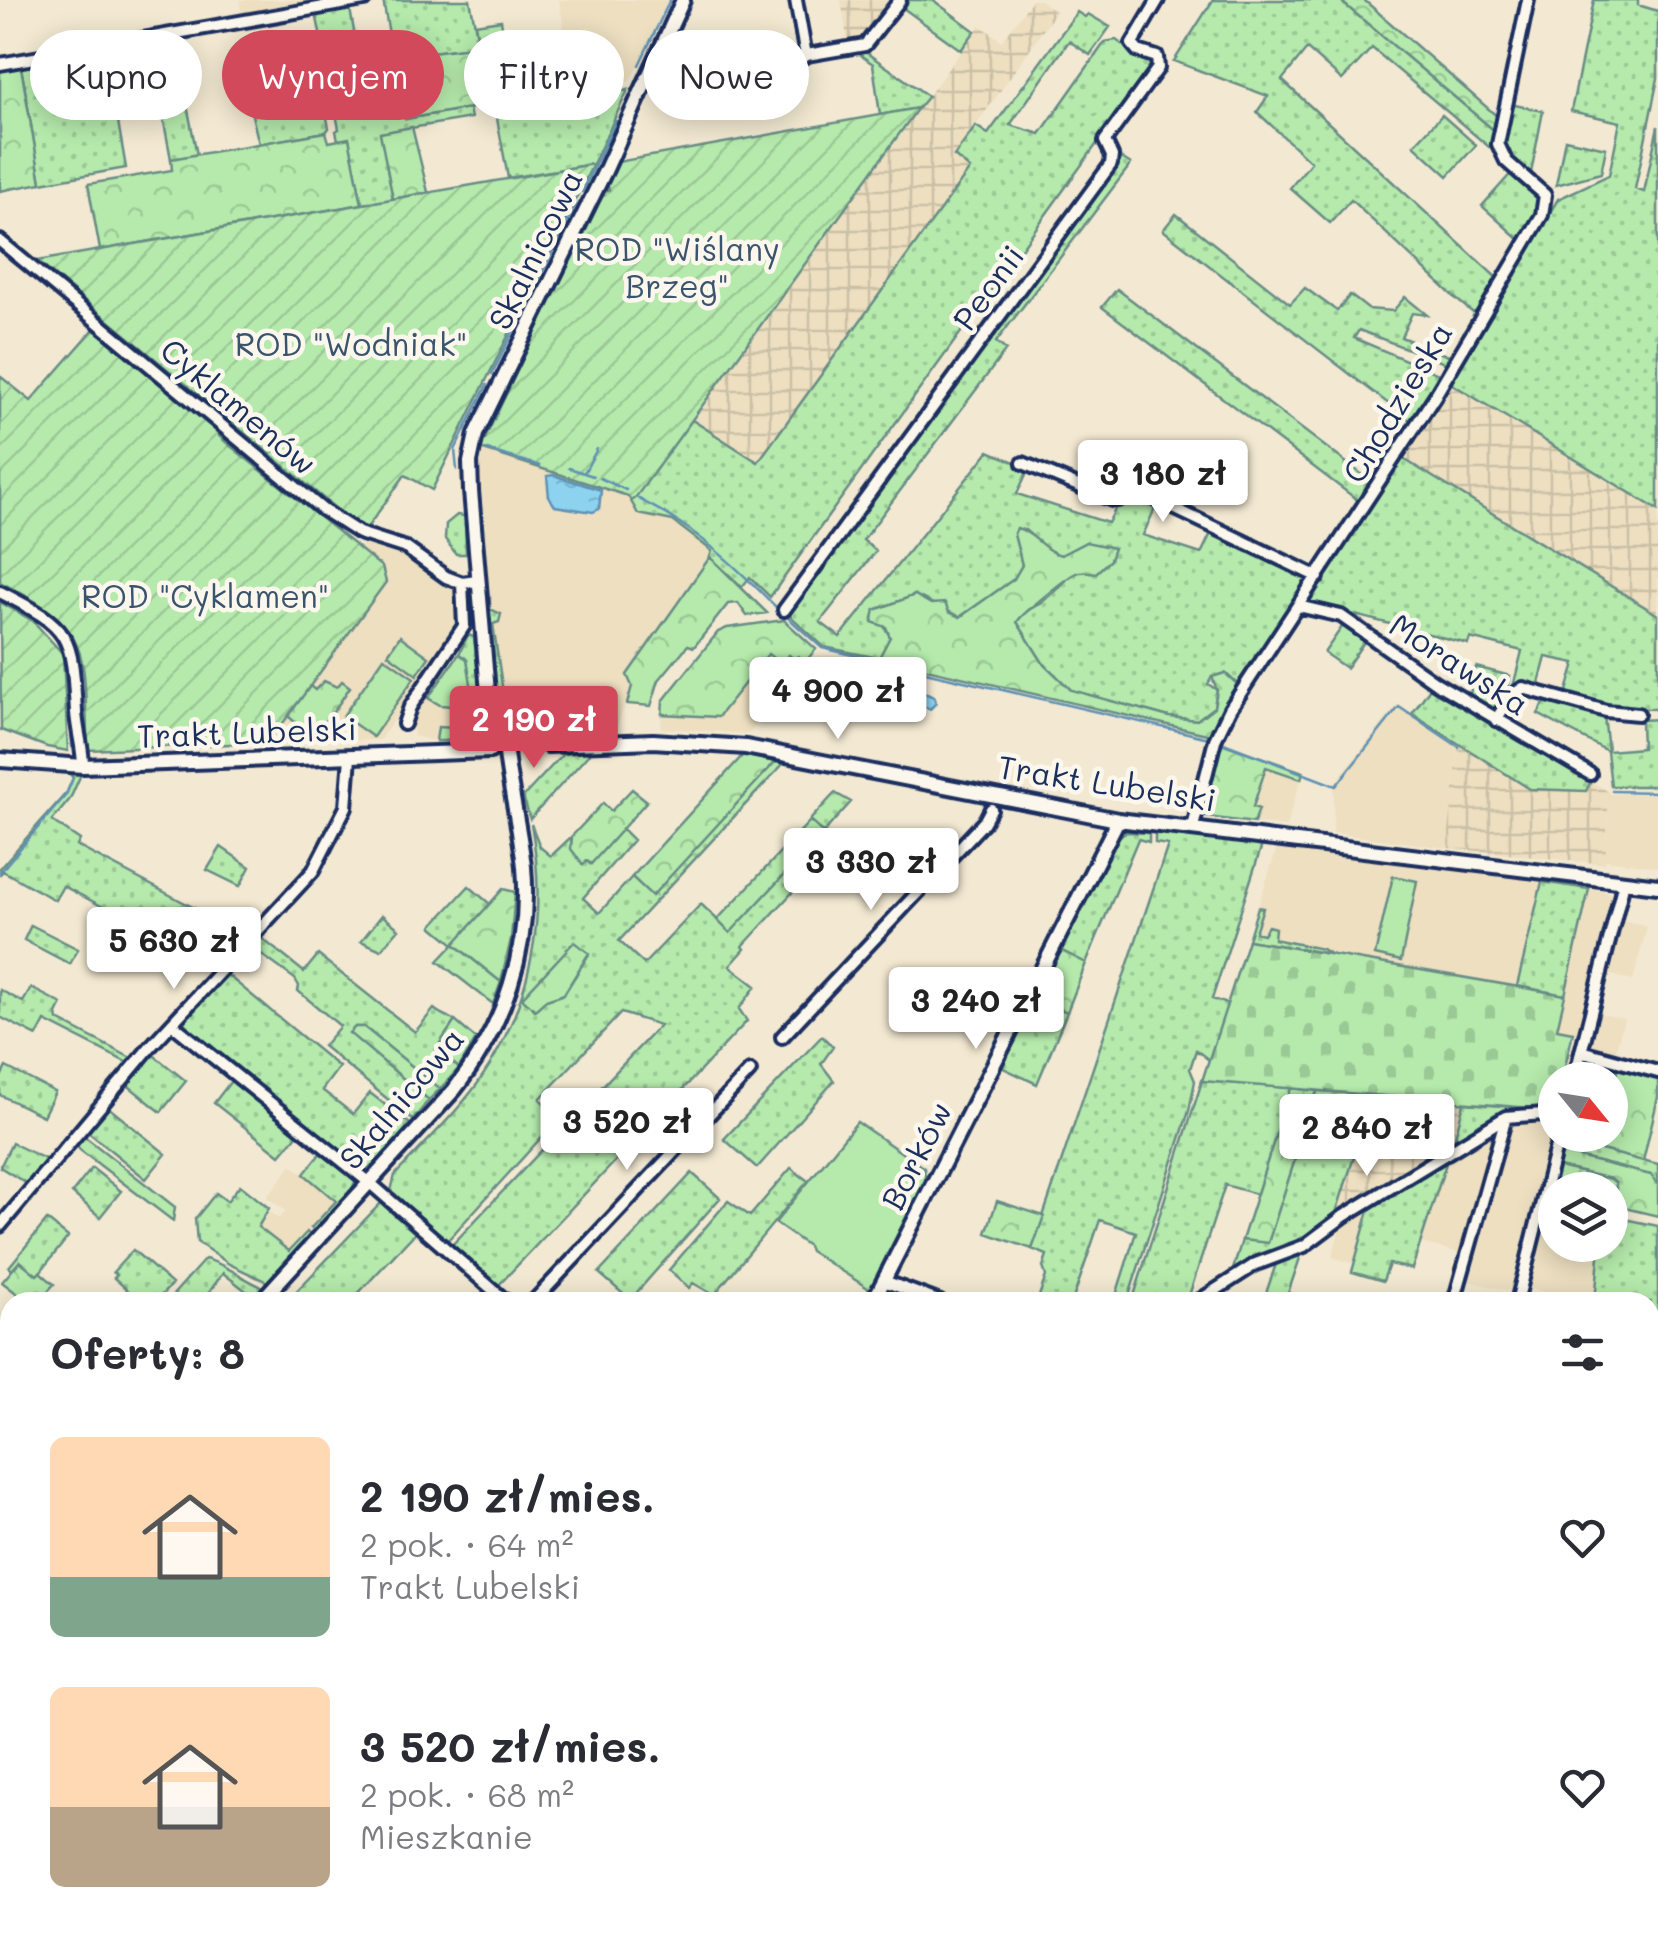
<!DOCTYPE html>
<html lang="pl">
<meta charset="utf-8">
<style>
body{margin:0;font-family:Mali,sans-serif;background:#f7f7f7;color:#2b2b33;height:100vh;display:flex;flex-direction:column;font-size:38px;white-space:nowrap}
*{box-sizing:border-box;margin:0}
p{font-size:32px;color:#7c7c81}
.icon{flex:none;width:55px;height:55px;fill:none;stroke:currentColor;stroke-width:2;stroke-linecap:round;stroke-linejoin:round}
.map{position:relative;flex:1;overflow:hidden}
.details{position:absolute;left:0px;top:1292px;width:1660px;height:642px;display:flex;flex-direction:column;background:#fff;border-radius:30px 30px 0 0;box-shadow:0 5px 25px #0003}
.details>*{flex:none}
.top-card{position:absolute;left:30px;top:30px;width:1000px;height:90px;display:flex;gap:20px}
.needle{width:65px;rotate:120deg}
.controls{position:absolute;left:1538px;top:1062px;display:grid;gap:20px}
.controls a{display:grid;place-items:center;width:90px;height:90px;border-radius:50%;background:#fff;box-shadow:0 5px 25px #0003;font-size:50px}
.price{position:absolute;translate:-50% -85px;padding:0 22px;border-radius:10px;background:#fff;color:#222;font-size:32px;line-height:65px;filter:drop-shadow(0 2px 5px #0008)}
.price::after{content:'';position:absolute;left:50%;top:60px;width:30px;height:22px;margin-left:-15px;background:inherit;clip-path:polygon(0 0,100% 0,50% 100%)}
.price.current{background:#d1495b;color:#fff}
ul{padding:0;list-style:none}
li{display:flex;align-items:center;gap:30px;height:250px;padding:0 50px}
li span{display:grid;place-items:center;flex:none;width:280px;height:200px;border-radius:15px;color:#555}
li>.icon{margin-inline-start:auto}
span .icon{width:120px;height:120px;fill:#fffc;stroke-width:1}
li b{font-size:42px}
h2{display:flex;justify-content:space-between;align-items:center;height:120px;padding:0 50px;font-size:42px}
.chip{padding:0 35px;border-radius:45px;background:#fff;box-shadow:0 5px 25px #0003;font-size:35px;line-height:90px}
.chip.current{background:#d1495b;color:#fff}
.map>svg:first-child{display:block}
.built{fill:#eddfc0}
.industrial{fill:url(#industrial-grid)}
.grass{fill:url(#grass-dots);stroke:#688c85;stroke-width:2.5;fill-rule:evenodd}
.forest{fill:url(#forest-crowns);stroke:#688c85;stroke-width:2.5}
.cemetery{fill:url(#cemetery-stones);stroke:#688c85;stroke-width:2.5}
.garden{fill:url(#garden-furrows);stroke:#688c85;stroke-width:2.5}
.pitch{fill:#b5eaac;stroke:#688c85;stroke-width:2.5}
.water{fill:url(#water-ripples);stroke:#5f91b5;stroke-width:2.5}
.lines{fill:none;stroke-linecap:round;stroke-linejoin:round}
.stream{stroke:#5f91b5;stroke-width:2.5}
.minor-casing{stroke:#1b2f5e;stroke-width:18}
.tertiary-casing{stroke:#1b2f5e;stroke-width:20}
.minor{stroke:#fbf7ec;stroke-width:10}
.tertiary{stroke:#fbf7ec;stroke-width:12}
.labels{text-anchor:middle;stroke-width:9;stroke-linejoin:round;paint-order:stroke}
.street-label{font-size:32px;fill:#1b2f5e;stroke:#fbf7ec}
.park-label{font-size:32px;fill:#3a546e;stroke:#fbf7ec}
</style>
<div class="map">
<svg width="1658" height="1933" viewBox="0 0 1658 1933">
<defs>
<pattern id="industrial-grid" width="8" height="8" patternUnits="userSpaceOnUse" patternTransform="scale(2.5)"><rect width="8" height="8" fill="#eddfc0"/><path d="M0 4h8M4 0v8" fill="none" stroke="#cbc0a7"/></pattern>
<pattern id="grass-dots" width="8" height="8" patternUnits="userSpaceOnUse" patternTransform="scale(2.5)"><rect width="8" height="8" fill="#b5eaac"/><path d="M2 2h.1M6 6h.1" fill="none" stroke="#9bc996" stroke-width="1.8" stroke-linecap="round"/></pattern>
<pattern id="forest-crowns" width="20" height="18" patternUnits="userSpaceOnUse" patternTransform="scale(2.5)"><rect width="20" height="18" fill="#b5eaac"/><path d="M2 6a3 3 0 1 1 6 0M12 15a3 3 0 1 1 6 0" fill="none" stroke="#9bc996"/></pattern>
<pattern id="cemetery-stones" width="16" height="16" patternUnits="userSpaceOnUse" patternTransform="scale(2.5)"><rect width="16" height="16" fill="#b5eaac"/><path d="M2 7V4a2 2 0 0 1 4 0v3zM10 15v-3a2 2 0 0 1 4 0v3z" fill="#9bc996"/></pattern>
<pattern id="garden-furrows" width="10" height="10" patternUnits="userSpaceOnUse" patternTransform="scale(2.5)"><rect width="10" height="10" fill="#b5eaac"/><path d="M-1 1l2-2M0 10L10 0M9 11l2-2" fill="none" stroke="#9bc996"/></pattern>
<pattern id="water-ripples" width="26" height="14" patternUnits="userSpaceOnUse" patternTransform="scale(2.5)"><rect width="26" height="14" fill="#8dd3ef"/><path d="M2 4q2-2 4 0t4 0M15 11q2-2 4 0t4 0" fill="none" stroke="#79b5cf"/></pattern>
</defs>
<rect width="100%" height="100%" fill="#f3e9d2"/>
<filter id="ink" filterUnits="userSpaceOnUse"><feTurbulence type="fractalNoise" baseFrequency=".01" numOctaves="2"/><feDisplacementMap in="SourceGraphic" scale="20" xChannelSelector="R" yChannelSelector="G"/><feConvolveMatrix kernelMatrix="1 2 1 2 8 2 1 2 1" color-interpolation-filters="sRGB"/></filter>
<g filter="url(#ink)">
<path class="built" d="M239,0H330L242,15Z
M559,0H669L630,81L575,90Z
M480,449L628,496L638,514L673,521L712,551L627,674L632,686L616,729L524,732L510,724L496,701L477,482Z
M368,538L394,549L395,553L411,556L458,591L459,615L454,636L441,652H436L433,661L380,740H277L278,730L386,582L382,567L358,551Z
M784,620L816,649L749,734L661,728L663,701L718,632L727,628Z
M425,696L440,705L473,707L468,737L433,741L414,736L411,714Z
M1398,704L1459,745L1447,848L1333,833L1334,784Z
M1266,766L1301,779L1286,827L1254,823L1258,809L1252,808Z
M1609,794H1658V867L1605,860Z
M1277,848L1542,882L1517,986L1330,954L1322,949L1255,932L1263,909L1258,907Z
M1589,889L1607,892L1612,900L1580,1033L1557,1029Z
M1621,920L1647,927L1633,981L1608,974Z
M1598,1013L1624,1019L1614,1057L1589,1050Z
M1513,1119H1555L1511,1291L1466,1281L1509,1122Z
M1494,1128L1497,1130L1463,1254L1421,1243L1449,1154Z
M292,1165L337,1201L290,1252L258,1227L270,1212L279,1219L286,1211L267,1197Z
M1549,1191L1555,1192V1245H1600L1595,1302L1526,1288Z
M1371,1203L1354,1264L1332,1257L1342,1221Z
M1650,1317L1658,1319V1413L1650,1411Z"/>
<path class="industrial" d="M841,0H891L861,42L848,44Z
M1032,0H1040L1056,12L955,155L971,169L758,462L692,420L980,25L1002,41Z
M1449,382L1658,510V615L1402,458Z
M1459,745L1530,789L1585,791L1591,781L1609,792L1605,864L1447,848Z
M1374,1095L1464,1103L1453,1144L1334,1219Z"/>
<path class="grass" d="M383,0H470L479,46L393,57Z
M909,0H933L975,31L961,50L903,8Z
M1213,0H1346L1344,4L1496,132L1494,144L1489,147L1372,48L1342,80L1307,49L1282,80L1498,279L1477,313L1472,312L1455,298L1351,200L1330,223L1290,188L1311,162L1257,112L1268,96L1174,61Z
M1594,0H1638V5L1658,11V78L1635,189L1644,192L1658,126V510L1449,382L1558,199L1609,175L1620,122L1571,111Z
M350,9L366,97L400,91L406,119L469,108L471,118L381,133L393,199L362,204L349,139L338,140L336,131L339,129L317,18L319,14Z
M1077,12L1085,17L1088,14L1110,27L1090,55L1069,41L1010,125L1040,134L1105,42L1116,40L1153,66L770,597L750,577L742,587L710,557L712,551L673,521L638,514L631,501L692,420L758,462L970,169L954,156L976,126L988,134Z
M174,40L197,155L171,159L149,44Z
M864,51L928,96L918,108L880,115L873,64L856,52Z
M106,52L126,168L41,183L21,67Z
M315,56L329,128L326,132L259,144L241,70Z
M628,90L593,164L508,178L496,113Z
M1510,104L1543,111L1531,173L1504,151L1503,146Z
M1442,115L1476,145L1448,176L1414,145Z
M1565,139L1606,148L1601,173L1556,185Z
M1120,157L1131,164L996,342L1006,350L863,540L876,551L820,622L840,637L989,451L1017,463L1016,467L1027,472L1017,494L1108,523L1117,506L1133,493L1157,504L1143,535L1201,554L1212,531L1309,578L1237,684L1225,673L1212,677L1208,684L1217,690L1214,707L1197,720L1169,717L1071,690L1043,663L1017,622C1024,610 1033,609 1043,601C1067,582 1077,571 1086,542L1061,555L1049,552L1025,530L1014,534L1022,565L1014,579L960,617L915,595L875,610L890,637L879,658L824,647L786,612Z
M1514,170L1540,196L1539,211L1521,241L1482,206Z
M1176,214L1290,304L1305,288L1337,311L1350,295L1368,309L1393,311L1405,297L1427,315L1412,313L1401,337L1451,357L1447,364L1359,330L1354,338L1441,375L1412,422L1163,230Z
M1117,289L1372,482L1360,502L1102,307Z
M1402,458L1658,615V709L1605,708L1566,695L1575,663L1546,657L1538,687L1526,684L1513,687L1522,651L1470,638L1468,644L1308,603Z
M457,515L465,516L466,554H456L445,539L446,524Z
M490,597V609L501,614L499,622L493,624L503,693H509L511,698L501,705L496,701L485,598Z
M1344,624L1366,639L1346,668L1324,653Z
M468,635L474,637L482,708L479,729C471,741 450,741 436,741L438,727L456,728V738L460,729H469L471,708L464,707L470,684L467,660L459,654Z
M1476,667L1510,676L1505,696L1498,707L1488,710L1469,698Z
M1432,685L1591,781L1586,791L1530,789L1412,714Z
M1547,698L1604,715L1608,751L1642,748L1641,720L1658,719V786H1611L1607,751L1538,714Z
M585,752L589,754L530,819L523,797L563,754Z
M775,762L784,763L619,941L644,964L701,904L730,932L823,833L810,820L835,793L851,802L824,832L836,845L743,946L745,949L730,966L756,986L739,1009L747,1021L497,1287L452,1245L660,1025L621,1013L540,1099L559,1118L447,1241L391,1191L395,1175C423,1145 454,1116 478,1083C532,1006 548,915 531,824L540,847L551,856L572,836L571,844L590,864L622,829L633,840L583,898L599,913L632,877L652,895ZM575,942L589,954L564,994L546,1000Z
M82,772L70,799L52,821L80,840L77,846L244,934L241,937L182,906L171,926L146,913L138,925L63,886L55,900L3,871L0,874V868L67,792L73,778L70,774Z
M1125,832L1149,833V842L1138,839L1086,963L1058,949L1110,844Z
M1155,833C1191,838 1227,840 1262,845L1212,999L1228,1004L1209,1060L1196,1050L1190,1069L1195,1081L1189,1111L1127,1302H1114L1136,1232L1100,1220L1072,1302H1037L1046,1276L1043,1267L1047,1255L1032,1249L1168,845L1155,843Z
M221,847L250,867L240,886L207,870Z
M1542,882L1589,889L1565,995L1517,986Z
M469,886L490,904L454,944L501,982L493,1004L438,961L454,944L432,926Z
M1258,907L1263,908L1255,932L1263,934L1268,926L1275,928L1274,939L1322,949L1330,954L1248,940Z
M382,915L399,929L381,950L361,941Z
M31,925L78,949L70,964L24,940Z
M260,937L304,972L318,955L415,1032L434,1009C441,1015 449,1017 455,1021L436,1049L459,1068L440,1089L364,1027H355L350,1033L429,1100L413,1120L323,1046L340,1026L298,991L299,986L295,979L251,947Z
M226,974L339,1067L322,1090L353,1114L370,1093L410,1124L374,1165L365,1170L184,1025V1020Z
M31,988L62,1004L57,1014L58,1020L131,1058L128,1063L45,1021L37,1036L0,1017V990L23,1002Z
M1035,996L1067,1012L1037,1084L1001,1067Z
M822,1036L833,1047L821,1064L834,1081L757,1168L724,1139Z
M151,1053L186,1081L161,1112L125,1083Z
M6,1067L55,1092L43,1116L0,1095V1079Z
M231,1081L298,1134L280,1155L214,1103Z
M1202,1081L1291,1088L1257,1194L1225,1185L1187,1302H1132Z
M1317,1091L1374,1095L1334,1219L1304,1241L1268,1254L1231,1276L1242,1240L1268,1242Z
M1464,1103L1544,1109L1512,1113L1453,1144Z
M108,1107L166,1154L146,1179L87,1131Z
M1583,1135H1601L1598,1149L1658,1164V1185L1651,1175L1558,1152L1561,1140L1580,1145Z
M12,1143L49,1161L32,1182H24L0,1167Z
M323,1150L357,1177L352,1189L314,1231L311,1228L336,1201L304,1174Z
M1449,1154L1412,1269L1389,1264L1383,1281L1352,1272L1371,1203Z
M1555,1166L1611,1179L1616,1183V1206L1610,1205V1190L1549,1191Z
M92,1168L121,1191L100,1217L72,1193Z
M791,1168L808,1181L714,1295L693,1283L689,1288L669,1270L728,1201L750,1216Z
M692,1173L720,1198L630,1300L599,1273Z
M240,1185L269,1208L258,1227L289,1251L307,1232L310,1235L267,1282L229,1264L197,1242L195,1219L216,1193L227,1201Z
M381,1203L415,1233L350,1302H286Z
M1610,1216L1658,1226V1319L1650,1317V1302H1595L1600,1245H1610Z
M47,1220L68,1237L37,1276L20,1261L12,1270L9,1267Z
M133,1250L172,1284L155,1302H121L130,1292L114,1278L117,1275L113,1272Z
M1302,1252L1285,1302H1263L1277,1261Z
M205,1259C224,1263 243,1279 262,1287L248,1302H243L250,1294L223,1273L202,1302H177L171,1297Z
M0,1339L10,1347V1429L0,1443Z
M10,1610V1925H294L288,1933H0V1622Z
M1658,1799V1925L1650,1921V1803Z
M743,1925H951L949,1933H741Z
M1488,1925H1595L1616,1928L1615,1933H1486Z"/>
<path class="forest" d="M1346,0H1364L1499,118L1496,132L1343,3Z
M501,20L505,43L565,32L575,90L405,119L393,57L479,46L475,24Z
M21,67L41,183L0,191V70Z
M412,127L428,192L393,199L380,133Z
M326,132L329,142L349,138L362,204L100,250L88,184L172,170L171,159Z
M1017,528C1034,532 1043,551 1061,555L1086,542L1114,548L1110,560L1096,573C1090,572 1085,571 1079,572C1071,573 1021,615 1017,622L1043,663L1071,690L1169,717L1197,720L1214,707L1217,690L1212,677L1225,673L1237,684L1211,735L879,658L890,637L886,627L872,622L875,610L915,595L931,604L945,603L949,612L960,617L1014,579L1022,565L1014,534Z
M710,557L767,613L747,616L738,603L728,604L694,647L688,645L659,680L651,706L627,704L632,686L627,675Z
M784,620L816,649L805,662L798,656L794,659L789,655L781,664L768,654L718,717L662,714L663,701L718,632L727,628Z
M324,681L337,687L342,681L350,687L332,714L316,730L303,729L288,716L310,686L315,690Z
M1221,743L1303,772L1301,779L1266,767L1253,807L1259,809L1254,823L1207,817L1202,813Z
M743,755L775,762L652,896L632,877Z
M632,789L647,801L591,864L587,861L583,865L571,849L572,836L603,803L611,811Z
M810,821L823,833L730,933L717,920Z
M503,889L515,892L511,939L501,982L454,944Z
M574,942L589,953L564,994L546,1000L535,1010L522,998Z
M1058,949L1086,963L1067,1012L1035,996Z
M455,1021L476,1039L459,1068L436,1049Z
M355,1027H364L440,1089L429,1100L349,1033Z
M1619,1064L1658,1074V1097L1643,1161L1598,1149L1601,1135H1610V1099Z
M1291,1088L1317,1091L1268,1243L1242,1240Z
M84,1136L175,1207L173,1221L80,1150L76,1145Z
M1558,1152L1651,1175L1658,1185V1216L1616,1206V1183L1611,1179L1555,1166Z
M997,1201L1044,1216L1032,1249L986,1233Z
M20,1261L37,1275L40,1272L54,1284L38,1302H28L2,1282Z
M1650,1696L1656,1698L1658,1705V1794L1650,1795Z"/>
<path class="cemetery" d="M1248,940L1565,995L1557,1029L1573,1032L1562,1080H1555V1110L1202,1081Z"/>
<path class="garden" d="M918,108L636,497L631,501L628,496L480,449L602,193L609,190L607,182L617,162Z
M593,164L432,490L405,475L364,532L37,261Z
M94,329L221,433L219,436L228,444L382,567L386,582L278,730L267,740L255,743L88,750C82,653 96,629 0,582V376L31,401Z
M0,602L33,621L63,654L68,751L47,747L1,730Z"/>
<path class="pitch" d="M400,636L429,657L417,675L388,654Z
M459,654L467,659L471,684L464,707L440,705L428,698Z
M384,657L414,678L373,737L343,716Z
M1393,876L1417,881L1401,961L1375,955Z
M857,1122L924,1168L926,1184L871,1290L810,1251L808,1246L775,1223Z"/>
<path class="water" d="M553,475L601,490L599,509L593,512L555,506L549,497L547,476Z
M884,674L934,697L936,703L930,709L881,689L879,680Z"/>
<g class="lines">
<path class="stream" d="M639,65L670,0
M582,192L616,121
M492,374L576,204
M487,450L540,466
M569,468L593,476
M457,470L455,450L487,385
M584,473L597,449
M600,478L626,490
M636,497C650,506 665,512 677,521C715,546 747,578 779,610
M0,599L19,608
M785,615L822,648L1209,738
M35,616L60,643
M69,679L72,747
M1221,742L1336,786L1399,707L1459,747
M1612,791L1658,792
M0,872L66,795L72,780"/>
<defs>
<path id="minor" d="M796,0L806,56
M0,64L364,0
M649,76L668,79L865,45L900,0
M0,241L323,510L359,533L406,548L446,577L462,583L477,581
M1023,463L1112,500H1118L1131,489L1136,490L1318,577
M0,592C71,628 72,634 76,712C77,730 83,748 83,766
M1298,606L1341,616L1436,683L1590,774
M784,610L1111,164L1112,156L1105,141L1158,68L1157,57L1138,51L1132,44L1158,0
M1496,720L1511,696L1523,688L1606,711L1638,714
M404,724L410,707L464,626L462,583
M1193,827L1215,740L1230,709L1435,396L1542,215L1545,195L1506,161L1498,144L1528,0
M172,1024L370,1183L507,1302
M782,1037L984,822L991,809
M1581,1051L1658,1072
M1574,1080L1624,882
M0,1226L150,1047L313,871L346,807L350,757
M884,1281L940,1302
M533,1302L750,1071
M1197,1302L1256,1264L1304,1246L1344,1216L1506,1117L1555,1113
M1454,1302L1506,1117
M1517,1302L1559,1135
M1650,1416L1658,1418
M0,1482L10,1483
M0,1549L10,1550
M1650,1550L1658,1552
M1650,1619L1658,1621
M1081,1925L1096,1933
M464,1933L470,1925
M553,1933L559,1925
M646,1933L652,1925
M1167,1933L1170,1925
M1239,1933L1241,1925
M1369,1933L1371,1925
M1484,1933L1486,1925"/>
<path id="tertiary" d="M492,740L471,491L470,462L476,434L606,169L683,0
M505,741H543L548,745L653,741L746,747L1118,820L1658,886
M1,760L83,766L490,751
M260,1302L454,1090C504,1027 531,948 524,867C520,828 510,790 506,753
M873,1302L1118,820
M0,1595L10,1583
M693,1933L695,1925"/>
</defs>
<use href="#minor" class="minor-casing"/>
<use href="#tertiary" class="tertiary-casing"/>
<use href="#minor" class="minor"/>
<use href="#tertiary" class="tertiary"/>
</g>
</g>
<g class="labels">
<g class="street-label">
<text transform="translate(536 250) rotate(-64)" y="11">Skalnicowa</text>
<text transform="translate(989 288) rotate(-54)" y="11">Peonii</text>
<text transform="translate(1398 403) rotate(-59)" y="11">Chodzieska</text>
<text transform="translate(238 407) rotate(40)" y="11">Cyklamenów</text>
<text transform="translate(1459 665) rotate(33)" y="11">Morawska</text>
<text transform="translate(247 733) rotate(-2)" y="11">Trakt Lubelski</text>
<text transform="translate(1107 784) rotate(9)" y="11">Trakt Lubelski</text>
<text transform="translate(402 1099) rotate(-50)" y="11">Skalnicowa</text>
<text transform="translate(917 1156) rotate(-63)" y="11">Borków</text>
</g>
<g class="park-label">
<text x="677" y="261">ROD "Wiślany<tspan x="677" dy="37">Brzeg"</tspan></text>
<text x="351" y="356">ROD "Wodniak"</text>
<text x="205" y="608">ROD "Cyklamen"</text>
</g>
</g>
</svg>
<div class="controls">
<a><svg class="needle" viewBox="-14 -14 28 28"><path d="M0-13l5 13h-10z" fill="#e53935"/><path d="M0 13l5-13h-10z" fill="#7c7c81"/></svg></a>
<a><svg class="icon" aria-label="layers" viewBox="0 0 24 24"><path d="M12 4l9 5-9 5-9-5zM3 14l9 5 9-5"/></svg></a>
</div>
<b class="price" style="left:1163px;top:525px">3 180 zł</b>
<b class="price" style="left:838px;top:742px">4 900 zł</b>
<b class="price current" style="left:534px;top:771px">2 190 zł</b>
<b class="price" style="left:871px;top:913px">3 330 zł</b>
<b class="price" style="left:174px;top:992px">5 630 zł</b>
<b class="price" style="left:976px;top:1052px">3 240 zł</b>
<b class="price" style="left:627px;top:1173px">3 520 zł</b>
<b class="price" style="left:1367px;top:1179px">2 840 zł</b>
<div class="top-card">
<a class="chip">Kupno</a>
<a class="chip current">Wynajem</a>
<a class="chip">Filtry</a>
<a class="chip">Nowe</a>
</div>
<section class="details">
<h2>Oferty: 8<svg class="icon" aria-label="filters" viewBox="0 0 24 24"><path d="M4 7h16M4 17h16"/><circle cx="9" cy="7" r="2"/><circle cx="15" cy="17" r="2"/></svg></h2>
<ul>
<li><span style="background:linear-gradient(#ffd9b3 70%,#7fa58c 0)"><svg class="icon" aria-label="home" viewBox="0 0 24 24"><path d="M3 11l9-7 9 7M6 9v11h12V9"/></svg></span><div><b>2 190 zł/mies.</b><p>2 pok. · 64 m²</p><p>Trakt Lubelski</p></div><svg class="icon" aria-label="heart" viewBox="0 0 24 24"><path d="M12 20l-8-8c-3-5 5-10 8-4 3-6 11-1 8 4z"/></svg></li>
<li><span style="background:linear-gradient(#ffd9b3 60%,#b9a48a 0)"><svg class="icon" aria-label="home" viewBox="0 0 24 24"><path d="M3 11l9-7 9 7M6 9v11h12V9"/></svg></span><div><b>3 520 zł/mies.</b><p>2 pok. · 68 m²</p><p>Mieszkanie</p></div><svg class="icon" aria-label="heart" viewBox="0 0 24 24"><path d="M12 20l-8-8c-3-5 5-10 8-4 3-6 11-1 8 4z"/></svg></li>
</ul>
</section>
</div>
